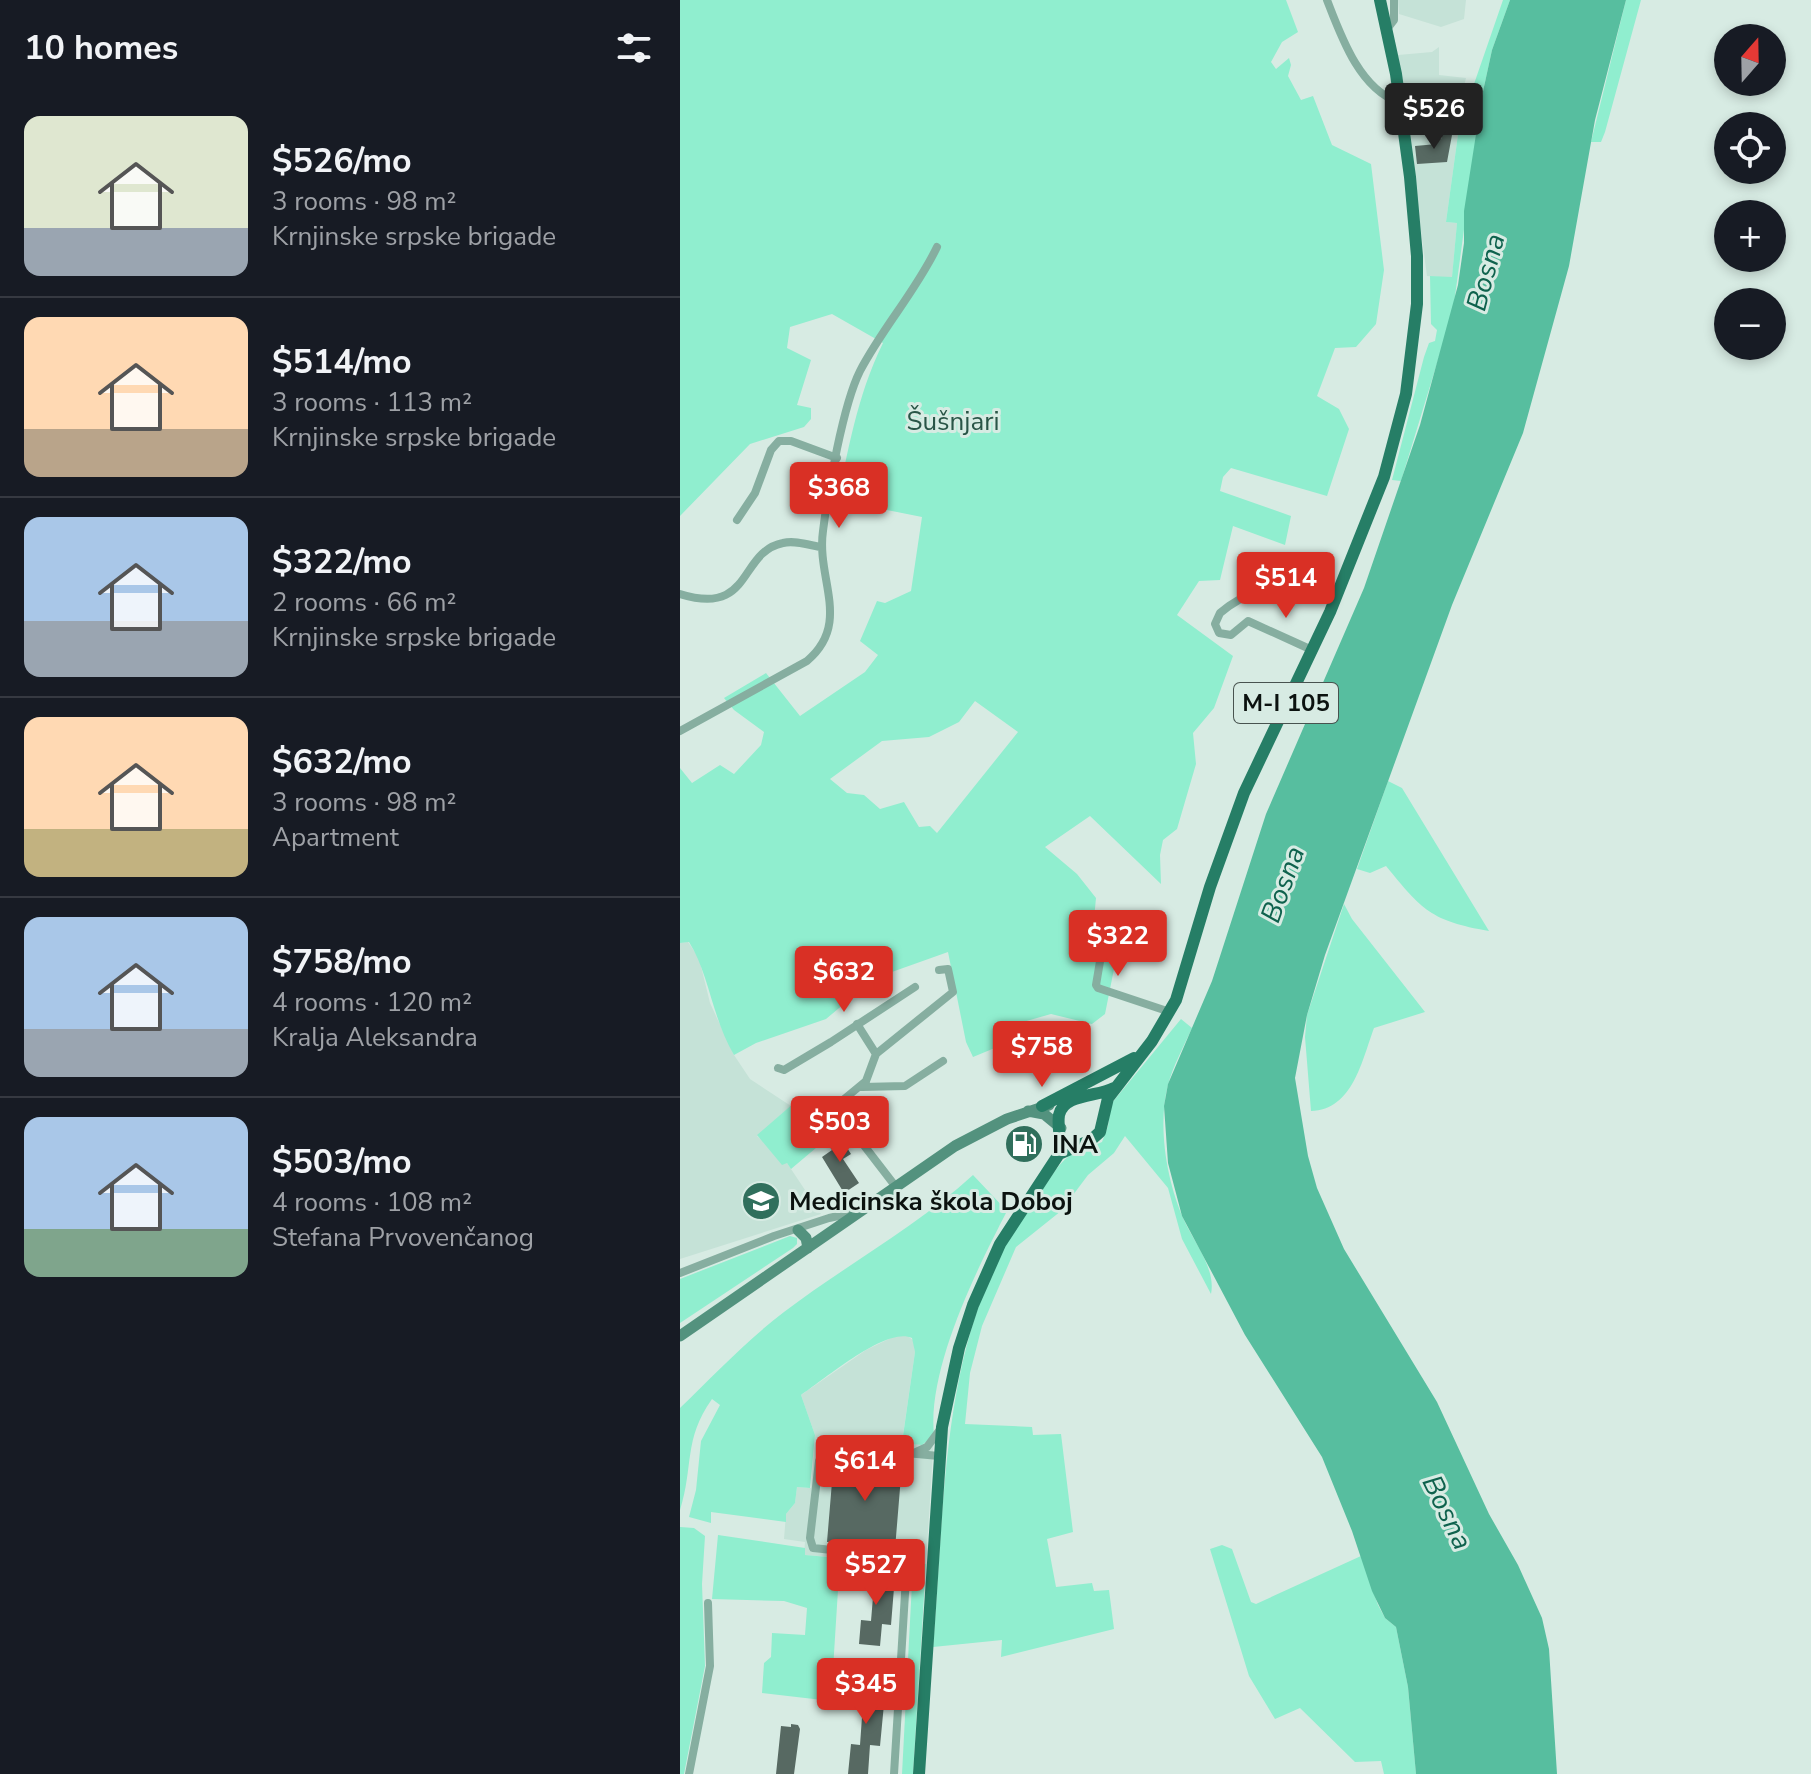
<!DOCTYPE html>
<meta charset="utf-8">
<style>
body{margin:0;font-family:"Nunito Sans",sans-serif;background:#20242c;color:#f1f3f6;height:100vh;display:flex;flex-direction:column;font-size:30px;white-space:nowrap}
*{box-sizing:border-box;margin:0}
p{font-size:26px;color:#9ea1a6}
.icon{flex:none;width:44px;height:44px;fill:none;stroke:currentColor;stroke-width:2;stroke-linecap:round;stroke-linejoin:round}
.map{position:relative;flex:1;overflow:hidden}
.sheet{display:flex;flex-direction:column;background:#171b24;width:680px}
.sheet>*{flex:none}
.needle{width:52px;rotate:20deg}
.fabs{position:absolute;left:1034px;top:24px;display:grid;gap:16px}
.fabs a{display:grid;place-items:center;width:72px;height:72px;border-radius:50%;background:#171b24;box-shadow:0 4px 12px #0003;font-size:40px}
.price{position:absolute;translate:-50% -68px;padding:0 18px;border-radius:8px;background:#d93025;color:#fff;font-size:26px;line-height:52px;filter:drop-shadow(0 2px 4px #0008)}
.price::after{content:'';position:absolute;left:50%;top:48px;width:24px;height:18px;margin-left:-12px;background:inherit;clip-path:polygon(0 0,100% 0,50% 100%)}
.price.current{background:#222;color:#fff}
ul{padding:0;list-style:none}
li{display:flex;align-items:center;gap:24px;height:200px;padding:0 24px}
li+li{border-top:2px solid #363941}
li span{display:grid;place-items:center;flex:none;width:224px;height:160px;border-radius:16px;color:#555}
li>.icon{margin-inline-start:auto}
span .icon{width:96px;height:96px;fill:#fffc;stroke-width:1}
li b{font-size:34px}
h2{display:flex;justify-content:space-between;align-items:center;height:96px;padding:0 24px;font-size:34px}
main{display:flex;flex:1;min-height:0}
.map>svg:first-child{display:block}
.built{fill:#c5e2d7}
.green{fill:#90eecf;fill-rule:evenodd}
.water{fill:#57be9f}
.building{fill:#576962}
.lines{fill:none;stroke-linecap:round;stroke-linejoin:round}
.street{stroke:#86aea0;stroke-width:8}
.secondary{stroke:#53927e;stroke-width:11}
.primary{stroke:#267e66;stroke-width:12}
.labels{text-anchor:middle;stroke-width:6;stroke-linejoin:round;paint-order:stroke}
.shield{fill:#d7ebe3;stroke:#48534f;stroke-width:2}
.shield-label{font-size:24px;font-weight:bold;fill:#0b120f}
.park-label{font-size:26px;fill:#295547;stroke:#d7ebe3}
.poi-label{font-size:26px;font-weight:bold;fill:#0b120f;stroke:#d7ebe3;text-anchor:start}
.water-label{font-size:28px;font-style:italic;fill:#0e624d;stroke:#d7ebe3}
</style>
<main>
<section class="sheet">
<h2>10 homes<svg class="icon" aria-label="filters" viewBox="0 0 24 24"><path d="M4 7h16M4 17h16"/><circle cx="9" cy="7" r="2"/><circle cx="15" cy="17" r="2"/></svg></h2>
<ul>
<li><span style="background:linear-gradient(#dfe7d0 70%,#9aa5b1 0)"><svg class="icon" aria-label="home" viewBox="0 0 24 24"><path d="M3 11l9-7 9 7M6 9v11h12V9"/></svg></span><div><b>$526/mo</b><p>3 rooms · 98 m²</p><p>Krnjinske srpske brigade</p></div></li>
<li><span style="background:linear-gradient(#ffd9b3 70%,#b9a48a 0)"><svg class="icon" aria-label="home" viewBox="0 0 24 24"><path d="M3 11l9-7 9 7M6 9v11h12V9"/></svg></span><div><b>$514/mo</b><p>3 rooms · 113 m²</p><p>Krnjinske srpske brigade</p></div></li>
<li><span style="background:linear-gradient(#a9c7e8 65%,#9aa5b1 0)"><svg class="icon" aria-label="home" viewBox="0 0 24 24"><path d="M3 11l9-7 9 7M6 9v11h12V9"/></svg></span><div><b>$322/mo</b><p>2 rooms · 66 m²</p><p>Krnjinske srpske brigade</p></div></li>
<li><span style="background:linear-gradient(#ffd9b3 70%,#c2b280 0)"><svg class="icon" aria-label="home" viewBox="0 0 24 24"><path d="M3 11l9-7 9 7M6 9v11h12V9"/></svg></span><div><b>$632/mo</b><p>3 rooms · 98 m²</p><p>Apartment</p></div></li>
<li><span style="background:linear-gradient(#a9c7e8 70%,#9aa5b1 0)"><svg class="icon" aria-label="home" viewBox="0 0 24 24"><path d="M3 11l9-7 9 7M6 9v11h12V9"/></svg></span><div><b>$758/mo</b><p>4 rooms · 120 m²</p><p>Kralja Aleksandra</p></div></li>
<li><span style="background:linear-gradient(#a9c7e8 70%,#7fa58c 0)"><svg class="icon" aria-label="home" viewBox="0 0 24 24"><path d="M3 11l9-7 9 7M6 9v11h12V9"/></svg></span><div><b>$503/mo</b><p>4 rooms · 108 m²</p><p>Stefana Prvovenčanog</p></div></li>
</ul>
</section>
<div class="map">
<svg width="1131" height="1774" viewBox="0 0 1131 1774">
<rect width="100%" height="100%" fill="#d7ebe3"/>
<path class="built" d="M718,0H786L784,19L761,27L719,14Z
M759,47V75L786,78L778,110L726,111L718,55L752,52Z
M726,118L780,120L766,222L777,223L772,278L747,276Z
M8,942L19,958L30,1003L54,1055L70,1079L111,1106L77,1136L107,1163L141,1214L0,1259V943Z
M225,1334L234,1341L235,1352L222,1442L242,1445L254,1435L246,1564L124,1555L125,1542L104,1539L106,1514L115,1503L117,1487L131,1488L135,1435L121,1395L186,1350L213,1337Z"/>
<path class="green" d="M0,0H606L618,32L602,42L591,62L596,69L609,58L611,65L608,76L621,100L633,96L652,145L691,164L704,270L696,324L676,347L655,348L637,396L659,409L669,429L647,496L551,468L543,477L540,491L611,516L605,545L553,526L540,580L519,581L497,615L553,656L534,708L513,733L516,764L497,829L483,840L480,855L481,884L410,816L365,847L397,874L416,898L412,939L436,959L425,1014L412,1024L371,1014L318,1029L322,1045L293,1057L286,1042L268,952L195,978L146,1019L76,1043L54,1055C32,1018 29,973 9,942L0,943V768L12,783L40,765L54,774L81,745L84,732L54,710L44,698L86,673L120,716L185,672L198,655L180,641L197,601L205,603L231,591L242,517L177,504L155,509C169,450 176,398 203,343L152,314L110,327L107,348L131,360L117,405L131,408V419L124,427L70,444L0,516ZM295,701L338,732L257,833L250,826L239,827L224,802L200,809L184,795L167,793L150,779L202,741L249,737L279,722Z
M823,0H830L812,50L802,96L773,311L721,481L712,480L744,357L749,343L755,341L757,330L751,324L750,276L772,277L777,223L766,222L780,120L790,121L794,84Z
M946,0H961L925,132L921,142H911Z
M708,781L722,788L809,931C751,921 742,910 706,866L690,873L677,869Z
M664,904L672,919L745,1012L694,1028C682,1060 673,1110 631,1111L625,1037L627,1015Z
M501,1019L512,1028C504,1046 493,1066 488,1085C477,1126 487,1182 504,1220C515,1244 536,1269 531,1294L502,1239L488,1188L445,1136L434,1153L408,1175L381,1211L336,1247L302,1326L290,1373L285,1424L352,1427L353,1435L381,1434L393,1532L367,1539L376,1587L412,1583L414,1591L429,1590L434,1629L321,1657L322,1640L253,1647C266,1495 259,1320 359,1194C368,1182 377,1165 389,1156C399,1148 411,1147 422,1142L428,1126L431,1104Z
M122,1096L144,1105L162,1126L111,1169L107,1163L102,1165L77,1135Z
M293,1175L327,1211C297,1269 247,1369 254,1435L242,1445L222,1443L235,1352L232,1338C206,1326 144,1380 121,1395L135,1435L130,1488L117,1487L115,1503L106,1514V1522L31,1512V1523L9,1517L16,1490L21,1441L40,1405L32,1399C3,1440 14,1466 0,1510V1408C34,1375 66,1341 104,1312C166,1265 236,1227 293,1175Z
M110,1236L117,1238V1244L113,1248L0,1323V1279Z
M0,1527L14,1528L25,1536L22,1584L25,1666L4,1774H0Z
M38,1535L125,1548V1555L160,1558L151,1701L82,1693L84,1663L91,1657L92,1633L125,1635L127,1608L104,1601L32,1599Z
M542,1545L552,1549L571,1602L576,1604L681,1556L698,1605L705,1618L716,1627L728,1687L736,1774H704L701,1761L675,1762L620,1708L595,1719L569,1676L530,1549Z
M233,1564H246L233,1774H222Z"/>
<path class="water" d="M830,0H946L915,120L889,266L843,433L772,605L645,955L627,1015L615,1078L628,1156L637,1188L664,1249L757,1402L809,1514L838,1565L862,1618L869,1649L877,1774H736L728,1687L716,1627L705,1618L692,1591L672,1531L642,1457L565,1335L502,1216L488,1163L484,1106L488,1084L532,981L586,814L684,588L740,425L778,285L784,243V211L802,96L812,50Z"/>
<path class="building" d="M763,133L772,135L767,162L737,164L735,146L757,144L756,139H761Z
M158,1134L171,1154L163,1159L179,1183L164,1193L142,1157L152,1150L146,1142Z
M154,1458L222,1464L215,1549L147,1542Z
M185,1562L192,1563V1568L203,1569L201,1587L214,1588L211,1625L202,1624L200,1646L179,1644L181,1620L191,1621L194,1585L183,1584Z
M176,1674L186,1675L185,1682L195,1683L193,1703L204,1704L200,1746L190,1745L188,1774H168L171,1744L180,1745L183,1703H174Z
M111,1724L118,1725L120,1729L114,1774H96L101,1726L111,1727Z"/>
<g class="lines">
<path class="street" d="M647,0C661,36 679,88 718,102
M707,29L714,20V0
M57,520L75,493L91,450L99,441H111L157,458
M573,591L549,606L540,613L535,624L539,633L551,635L568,621L632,650
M0,594C73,617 58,552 103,543C115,540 129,545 140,547
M0,731L127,661C172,623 136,579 143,531C148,491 163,405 180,371C203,327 236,291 257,247
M427,920L416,985L418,988L490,1012
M177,1024L196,1054L186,1081L163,1100L159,1113L216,1187
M196,1054L273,992L268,969L259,970
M98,1068L104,1070L151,1042L235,987
M182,1087L225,1086L263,1061
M0,1273L94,1236L149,1218L177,1212
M234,1453L247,1447L259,1431
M9,1774L30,1666L28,1603
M214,1774L227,1561L220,1557L133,1548L130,1538L139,1461L145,1450L159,1447L259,1456"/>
<path class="secondary" d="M348,1111L364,1114L381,1128
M118,1230L126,1238L128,1248
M0,1336L275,1146L327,1119L369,1105"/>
<path class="primary" d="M362,1106L454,1058
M379,1154C382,1140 377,1128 379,1115C384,1093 418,1097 434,1088
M239,1774L262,1427L279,1348L293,1305L320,1244L379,1154L411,1140L420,1132L428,1098L472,1041L496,1000L530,887L564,793L650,612L704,477L726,394L737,304V256L730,177L716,74L700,0"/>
</g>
<defs>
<symbol id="fuel-disc" viewBox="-11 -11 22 22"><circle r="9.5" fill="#306f5c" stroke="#d7ebe3"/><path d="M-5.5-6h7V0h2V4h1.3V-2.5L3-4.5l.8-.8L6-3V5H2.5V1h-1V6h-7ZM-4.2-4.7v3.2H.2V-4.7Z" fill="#fff"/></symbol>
<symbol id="school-disc" viewBox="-11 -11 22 22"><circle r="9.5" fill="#306f5c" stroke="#d7ebe3"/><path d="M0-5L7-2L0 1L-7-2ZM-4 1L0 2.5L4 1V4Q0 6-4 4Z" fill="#fff"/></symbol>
</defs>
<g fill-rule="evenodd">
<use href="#fuel-disc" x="322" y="1122" width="44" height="44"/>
<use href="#school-disc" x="59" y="1179" width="44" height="44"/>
</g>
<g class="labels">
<rect class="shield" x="554" y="683" width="104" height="40" rx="6"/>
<g class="shield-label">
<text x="606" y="711">M-I 105</text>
</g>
<g class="park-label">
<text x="273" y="430">Šušnjari</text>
</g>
<g class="poi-label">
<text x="372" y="1153">INA</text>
<text x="109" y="1210">Medicinska škola Doboj</text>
</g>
<g class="water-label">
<text transform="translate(805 272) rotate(-75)" y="10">Bosna</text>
<text transform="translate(602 884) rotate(-70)" y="10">Bosna</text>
<text transform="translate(768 1512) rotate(64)" y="10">Bosna</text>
</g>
</g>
</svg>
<div class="fabs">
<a><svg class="needle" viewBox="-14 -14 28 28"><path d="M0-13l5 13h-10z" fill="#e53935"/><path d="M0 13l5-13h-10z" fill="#9ea1a6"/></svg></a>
<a><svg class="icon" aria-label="locate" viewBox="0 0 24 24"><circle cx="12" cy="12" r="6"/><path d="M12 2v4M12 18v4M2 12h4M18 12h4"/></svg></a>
<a>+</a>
<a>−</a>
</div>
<b class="price current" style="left:754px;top:151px">$526</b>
<b class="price" style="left:159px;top:530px">$368</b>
<b class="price" style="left:606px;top:620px">$514</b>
<b class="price" style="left:438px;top:978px">$322</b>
<b class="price" style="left:164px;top:1014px">$632</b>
<b class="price" style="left:362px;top:1089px">$758</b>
<b class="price" style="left:160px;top:1164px">$503</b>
<b class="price" style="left:185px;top:1503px">$614</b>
<b class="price" style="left:196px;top:1607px">$527</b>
<b class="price" style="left:186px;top:1726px">$345</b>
</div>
</main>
